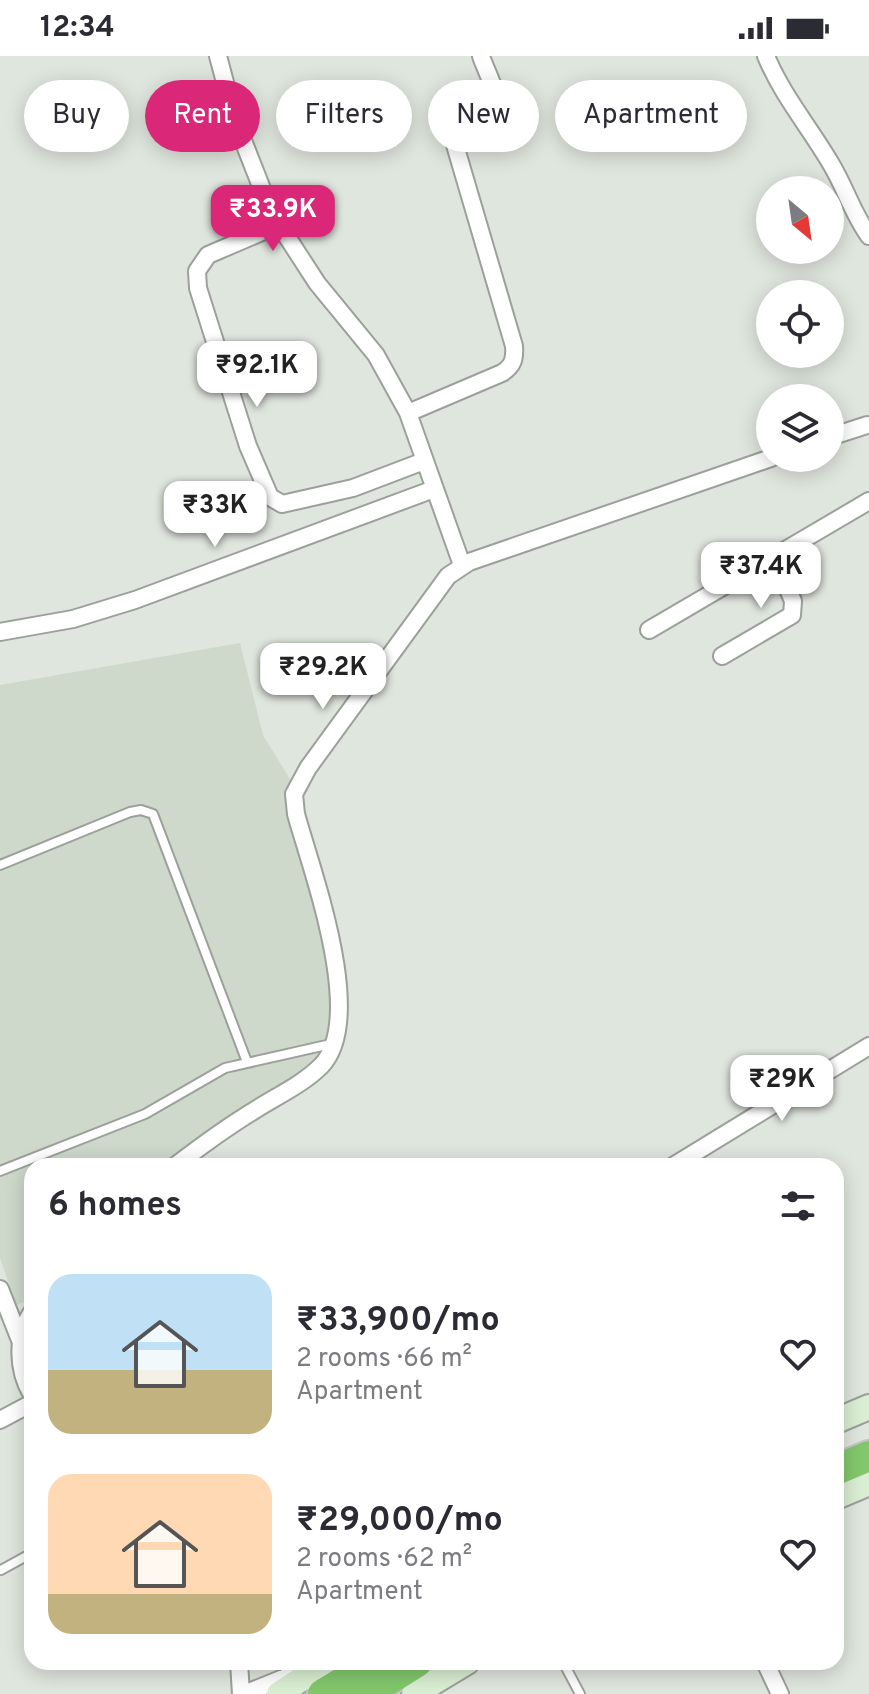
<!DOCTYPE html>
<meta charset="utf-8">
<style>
body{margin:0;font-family:Overpass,sans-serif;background:#f2f2f3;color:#2b2b33;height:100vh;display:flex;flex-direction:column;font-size:30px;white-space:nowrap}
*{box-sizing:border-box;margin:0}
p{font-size:26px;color:#7c7c81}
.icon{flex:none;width:44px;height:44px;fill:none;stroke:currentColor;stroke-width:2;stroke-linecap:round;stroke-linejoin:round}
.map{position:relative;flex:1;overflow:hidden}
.drawer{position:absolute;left:24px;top:1102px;width:820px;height:512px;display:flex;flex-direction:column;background:#fff;border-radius:24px;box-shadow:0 4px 20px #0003}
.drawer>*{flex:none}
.hud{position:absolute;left:24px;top:24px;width:822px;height:72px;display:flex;gap:16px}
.needle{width:52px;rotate:151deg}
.tools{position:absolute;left:756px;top:120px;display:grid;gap:16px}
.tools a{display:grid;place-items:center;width:88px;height:88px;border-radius:50%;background:#fff;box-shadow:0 4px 20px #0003;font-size:40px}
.price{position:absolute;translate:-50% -68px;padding:0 18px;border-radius:16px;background:#fff;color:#222;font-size:26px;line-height:52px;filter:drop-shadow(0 2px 4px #0008)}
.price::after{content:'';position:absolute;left:50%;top:48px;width:24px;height:18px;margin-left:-12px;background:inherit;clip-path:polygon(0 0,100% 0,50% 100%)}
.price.on{background:#db2777;color:#fff}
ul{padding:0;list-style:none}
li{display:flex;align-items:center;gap:24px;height:200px;padding:0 24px}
li span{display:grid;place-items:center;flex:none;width:224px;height:160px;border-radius:24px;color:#555}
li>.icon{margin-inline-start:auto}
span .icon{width:96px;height:96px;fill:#fffc;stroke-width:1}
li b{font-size:34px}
h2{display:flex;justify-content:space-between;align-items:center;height:96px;padding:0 24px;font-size:34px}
.chip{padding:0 28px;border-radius:36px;background:#fff;box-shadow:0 4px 20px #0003;font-size:28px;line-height:72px}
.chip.on{background:#db2777;color:#fff}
.status{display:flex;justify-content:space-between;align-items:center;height:56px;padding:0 40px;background:#fff;direction:ltr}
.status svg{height:22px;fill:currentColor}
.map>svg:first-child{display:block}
.built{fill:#ced8cb}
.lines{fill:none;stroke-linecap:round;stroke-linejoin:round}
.lane-casing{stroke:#9ba19a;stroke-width:12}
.street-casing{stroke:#9ba19a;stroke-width:20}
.secondary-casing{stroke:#9ba19a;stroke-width:28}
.highway-casing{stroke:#c4c4c4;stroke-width:34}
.lane{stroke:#fff;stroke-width:8}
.street{stroke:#fff;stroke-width:16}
.secondary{stroke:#daeed3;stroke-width:24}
.highway{stroke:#82c76c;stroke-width:30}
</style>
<div class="status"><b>12:34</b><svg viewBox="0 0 49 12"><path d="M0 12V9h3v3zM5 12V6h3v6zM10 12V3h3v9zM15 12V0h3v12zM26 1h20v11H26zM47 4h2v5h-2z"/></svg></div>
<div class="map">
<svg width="869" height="1638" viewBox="0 0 869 1638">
<rect width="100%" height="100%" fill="#dfe6dd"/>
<path class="built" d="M240,587L263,679L296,733L345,926L331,984L306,1013L243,1051L166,1110H32V1243L16,1249L0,1202V629Z"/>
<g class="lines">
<defs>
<path id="lane" d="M0,809L130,756L141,754L153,758L247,1006
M0,1115L145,1058L225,1012L331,988
M1,1514L32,1497
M563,1606L580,1638"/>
<path id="street" d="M218,0L235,64L271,156L317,227L376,299L408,357
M766,0C782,39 810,72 831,108C845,131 853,158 869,180
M278,169L208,199L197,215L198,232L248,390L270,441L282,448L353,432L424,405
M830,381L867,369
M462,509L408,357L502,317C513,310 515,303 514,290L455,89C457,65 494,68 495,43C495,29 485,13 481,0
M649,574L869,445
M0,576L73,563L135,544L434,433
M722,600L792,559L793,545L774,500
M175,1110C201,1090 227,1071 255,1054C277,1040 303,1028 321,1010C367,963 312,816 296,758L294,738L308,712L440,531L448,520L469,506L771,402
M673,1110L869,990
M0,1233L20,1284
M32,1256C16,1280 17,1314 32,1339
M0,1364L32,1347
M239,1606L241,1638
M765,1606L780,1638
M244,1638L286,1621L300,1606"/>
<path id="secondary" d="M836,1365L869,1351
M836,1441L869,1427
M279,1638L327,1606
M414,1638L467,1606"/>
<path id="highway" d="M836,1414L869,1400
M323,1638L376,1606
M366,1638L417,1606"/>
</defs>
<use href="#lane" class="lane-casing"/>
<use href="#street" class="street-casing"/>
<use href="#secondary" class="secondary-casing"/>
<use href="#highway" class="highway-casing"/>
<use href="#lane" class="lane"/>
<use href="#street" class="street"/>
<use href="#secondary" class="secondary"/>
<use href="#highway" class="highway"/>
</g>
</svg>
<div class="tools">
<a><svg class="needle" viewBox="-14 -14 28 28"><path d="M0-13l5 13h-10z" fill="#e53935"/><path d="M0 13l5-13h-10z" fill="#7c7c81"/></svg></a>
<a><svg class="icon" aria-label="locate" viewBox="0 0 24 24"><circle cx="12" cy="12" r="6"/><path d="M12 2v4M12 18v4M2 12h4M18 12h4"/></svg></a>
<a><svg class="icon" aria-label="layers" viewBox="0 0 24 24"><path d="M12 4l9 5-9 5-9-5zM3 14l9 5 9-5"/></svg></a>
</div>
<b class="price on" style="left:273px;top:197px">₹33.9K</b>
<b class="price" style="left:257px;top:353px">₹92.1K</b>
<b class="price" style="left:215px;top:493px">₹33K</b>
<b class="price" style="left:761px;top:554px">₹37.4K</b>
<b class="price" style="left:323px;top:655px">₹29.2K</b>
<b class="price" style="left:782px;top:1067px">₹29K</b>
<div class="hud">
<a class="chip">Buy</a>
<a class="chip on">Rent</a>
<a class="chip">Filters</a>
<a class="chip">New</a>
<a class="chip">Apartment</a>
</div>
<section class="drawer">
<h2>6 homes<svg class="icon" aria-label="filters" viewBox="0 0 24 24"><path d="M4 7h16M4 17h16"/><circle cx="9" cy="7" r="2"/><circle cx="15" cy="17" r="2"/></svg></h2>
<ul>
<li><span style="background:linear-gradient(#bfe0f5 60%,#c2b280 0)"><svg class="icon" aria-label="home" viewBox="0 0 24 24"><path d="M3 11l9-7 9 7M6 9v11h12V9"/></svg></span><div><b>₹33,900/mo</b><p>2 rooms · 66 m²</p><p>Apartment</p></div><svg class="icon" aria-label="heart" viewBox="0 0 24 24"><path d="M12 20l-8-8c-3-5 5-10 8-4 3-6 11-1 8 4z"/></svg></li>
<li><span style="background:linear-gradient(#ffd9b3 75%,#c2b280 0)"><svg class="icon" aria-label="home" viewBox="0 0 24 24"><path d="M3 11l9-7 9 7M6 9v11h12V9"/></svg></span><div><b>₹29,000/mo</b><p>2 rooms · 62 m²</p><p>Apartment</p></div><svg class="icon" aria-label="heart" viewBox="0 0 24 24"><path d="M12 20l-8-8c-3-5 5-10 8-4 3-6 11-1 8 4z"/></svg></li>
</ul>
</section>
</div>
